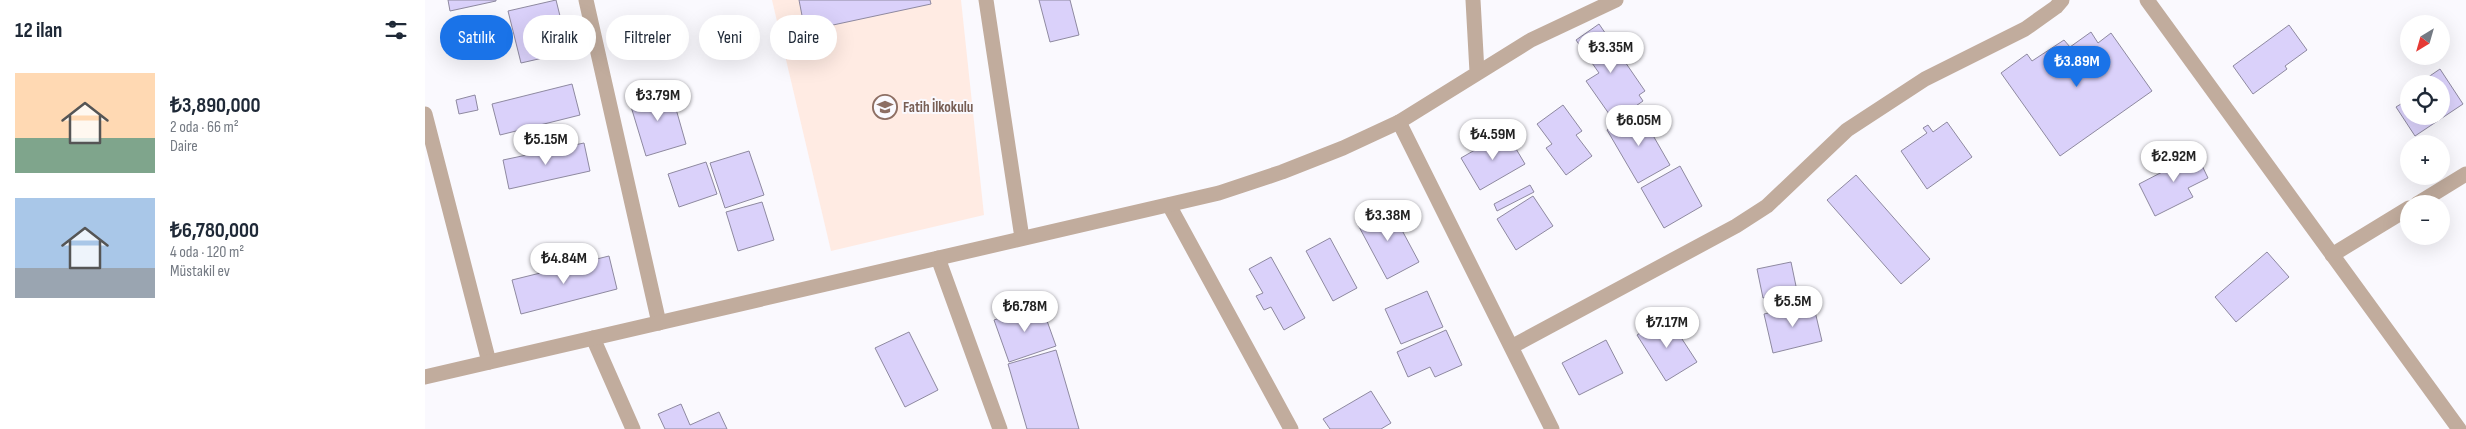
<!DOCTYPE html>
<html lang="tr">
<meta charset="utf-8">
<style>
body{margin:0;font-family:"Sofia Sans Condensed",sans-serif;background:#f2f2f3;color:#1f2937;height:100vh;display:flex;flex-direction:column;font-size:19px;white-space:nowrap}
*{box-sizing:border-box;margin:0}
p{font-size:16px;color:#747a83}
.icon{flex:none;width:28px;height:28px;fill:none;stroke:currentColor;stroke-width:2;stroke-linecap:round;stroke-linejoin:round}
.map{position:relative;flex:1;overflow:hidden}
.panel{display:flex;flex-direction:column;background:#fff;width:425px}
.panel>*{flex:none}
.hud{position:absolute;left:15px;top:15px;width:475px;height:45px;display:flex;gap:10px}
.needle{width:32px;rotate:217deg}
.buttons{position:absolute;left:1975px;top:15px;display:grid;gap:10px}
.buttons a{display:grid;place-items:center;width:50px;height:50px;border-radius:50%;background:#fff;box-shadow:0 5px 20px #0002;font-size:25px}
.price{position:absolute;translate:-50% -42px;padding:0 11px;border-radius:18px;background:#fff;color:#222;font-size:16px;line-height:32px;filter:drop-shadow(0 1px 2px #0008)}
.price::after{content:'';position:absolute;left:50%;top:30px;width:15px;height:11px;margin-left:-8px;background:inherit;clip-path:polygon(0 0,100% 0,50% 100%)}
.price.on{background:#1a73e8;color:#fff}
ul{padding:0;list-style:none}
li{display:flex;align-items:center;gap:15px;height:125px;padding:0 15px}
li span{display:grid;place-items:center;flex:none;width:140px;height:100px;border-radius:0px;color:#555}
li>.icon{margin-inline-start:auto}
span .icon{width:60px;height:60px;fill:#fffc;stroke-width:1}
li b{font-size:21px}
h2{display:flex;justify-content:space-between;align-items:center;height:60px;padding:0 15px;font-size:21px}
.tag{padding:0 18px;border-radius:22px;background:#fff;box-shadow:0 5px 20px #0002;font-size:18px;line-height:45px}
.tag.on{background:#1a73e8;color:#fff}
main{display:flex;flex:1;min-height:0}
.map>svg:first-child{display:block}
.education{fill:#ffebe3}
.building{fill:#dad1fa;stroke:#8e89a0}
.lines{fill:none;stroke-linecap:round;stroke-linejoin:round}
.service{stroke:#c1ac9d;stroke-width:15}
.minor{stroke:#c1ac9d;stroke-width:15}
.tertiary{stroke:#c1ac9d;stroke-width:15}
.labels{text-anchor:middle;stroke-width:4;stroke-linejoin:round;paint-order:stroke}
.education-label{font-size:15px;font-weight:bold;fill:#785e54;stroke:#faf9fe;text-anchor:start}
</style>
<main>
<section class="panel">
<h2>12 ilan<svg class="icon" aria-label="filters" viewBox="0 0 24 24"><path d="M4 7h16M4 17h16"/><circle cx="9" cy="7" r="2"/><circle cx="15" cy="17" r="2"/></svg></h2>
<ul>
<li><span style="background:linear-gradient(#ffd9b3 65%,#7fa58c 0)"><svg class="icon" aria-label="home" viewBox="0 0 24 24"><path d="M3 11l9-7 9 7M6 9v11h12V9"/></svg></span><div><b>₺3,890,000</b><p>2 oda · 66 m²</p><p>Daire</p></div></li>
<li><span style="background:linear-gradient(#a9c7e8 70%,#9aa5b1 0)"><svg class="icon" aria-label="home" viewBox="0 0 24 24"><path d="M3 11l9-7 9 7M6 9v11h12V9"/></svg></span><div><b>₺6,780,000</b><p>4 oda · 120 m²</p><p>Müstakil ev</p></div></li>
</ul>
</section>
<div class="map">
<svg width="2041" height="429" viewBox="0 0 2041 429">
<rect width="100%" height="100%" fill="#faf9fe"/>
<path class="education" d="M347,0H536L559,215L406,251Z"/>
<path class="building" d="M23,0H71V1L25,11Z
M131,0L144,52L96,63L83,11Z
M374,0H505L506,4L380,31Z
M614,0H645L654,35L625,42Z
M1174,24L1220,91L1214,95L1218,101L1189,121L1161,81L1174,73L1151,40Z
M1864,25L1882,50L1860,66L1862,69L1828,94L1808,66Z
M1666,32L1673,43L1686,33L1727,91L1635,156L1576,73L1602,54L1607,61L1639,40L1645,47Z
M2015,69L2038,104L1990,136L1971,107L1984,99V116H2016V84H1993Z
M147,84L155,115L75,135L67,104Z
M245,88L261,144L221,156L204,100Z
M50,95L53,110L34,114L31,100Z
M1138,105L1157,131L1151,135L1167,156L1141,175L1121,148L1127,144L1112,124Z
M1214,111L1245,165L1213,183L1182,130Z
M1522,122L1547,157L1502,189L1476,151L1502,133L1498,128L1503,125L1508,132Z
M1081,132L1100,164L1055,190L1036,158Z
M159,143L165,171L84,189L78,160Z
M1769,149L1783,178L1763,188L1768,197L1730,216L1714,184L1743,169L1740,164Z
M324,151L339,195L300,208L285,163Z
M281,162L292,194L254,207L243,174Z
M1255,166L1277,206L1239,228L1216,188Z
M1431,175L1505,259L1476,284L1402,200Z
M1105,185L1109,192L1072,211L1069,204Z
M1108,196L1128,226L1091,250L1072,219Z
M337,202L349,240L313,251L301,212Z
M964,206L994,262L962,279L932,223Z
M905,238L932,288L908,301L881,251Z
M1842,252L1864,277L1811,322L1790,297Z
M184,256L192,289L96,314L87,280Z
M846,257L880,318L859,330L846,307L839,310L831,296L838,293L824,269Z
M1366,262L1372,291L1338,298L1332,269Z
M1002,291L1018,327L976,344L960,309Z
M1388,303L1397,341L1348,353L1339,314Z
M616,304L631,346L584,362L569,320Z
M1242,316L1272,362L1241,381L1212,335Z
M1021,330L1037,365L1010,377L1005,367L983,377L972,352Z
M484,332L513,390L480,407L450,348Z
M1181,340L1198,373L1154,395L1137,363Z
M631,350L654,429H602L583,364Z
M946,391L966,423L956,429H905L898,419Z
M256,404L265,425L294,412L302,429H240L233,414Z"/>
<g class="lines">
<path class="service" d="M561,0L597,238"/>
<path class="minor" d="M161,0L234,323
M1722,0L2034,429
M0,114L64,362
M974,122L1127,429
M1992,204L2041,174
M744,205L866,429
M1907,255L1984,208
M513,258L575,429
M168,338L208,429
M1086,347L1311,226L1342,206L1422,130L1500,79L1600,29L1631,7L1637,0"/>
<path class="tertiary" d="M1048,0L1052,72
M0,377L794,193L857,172L918,148L974,122L1106,40L1191,0"/>
</g>
<defs>
<symbol id="school-ring" viewBox="-11 -11 22 22"><circle r="9.5" fill="#faf9fe" stroke="#8d6e63" stroke-width="1.5"/><path d="M0-5L7-2L0 1L-7-2ZM-4 1L0 2.5L4 1V4Q0 6-4 4Z" fill="#8d6e63"/></symbol>
</defs>
<g fill-rule="evenodd">
<use href="#school-ring" x="446" y="93" width="28" height="28"/>
</g>
<g class="labels">
<g class="education-label">
<text x="478" y="112">Fatih İlkokulu</text>
</g>
</g>
</svg>
<div class="buttons">
<a><svg class="needle" viewBox="-14 -14 28 28"><path d="M0-13l5 13h-10z" fill="#e53935"/><path d="M0 13l5-13h-10z" fill="#747a83"/></svg></a>
<a><svg class="icon" aria-label="locate" viewBox="0 0 24 24"><circle cx="12" cy="12" r="6"/><path d="M12 2v4M12 18v4M2 12h4M18 12h4"/></svg></a>
<a>+</a>
<a>−</a>
</div>
<b class="price" style="left:1186px;top:74px">₺3.35M</b>
<b class="price on" style="left:1652px;top:88px">₺3.89M</b>
<b class="price" style="left:233px;top:122px">₺3.79M</b>
<b class="price" style="left:1214px;top:147px">₺6.05M</b>
<b class="price" style="left:1068px;top:161px">₺4.59M</b>
<b class="price" style="left:121px;top:166px">₺5.15M</b>
<b class="price" style="left:1749px;top:183px">₺2.92M</b>
<b class="price" style="left:963px;top:242px">₺3.38M</b>
<b class="price" style="left:139px;top:285px">₺4.84M</b>
<b class="price" style="left:1368px;top:328px">₺5.5M</b>
<b class="price" style="left:600px;top:333px">₺6.78M</b>
<b class="price" style="left:1242px;top:349px">₺7.17M</b>
<div class="hud">
<a class="tag on">Satılık</a>
<a class="tag">Kiralık</a>
<a class="tag">Filtreler</a>
<a class="tag">Yeni</a>
<a class="tag">Daire</a>
</div>
</div>
</main>
